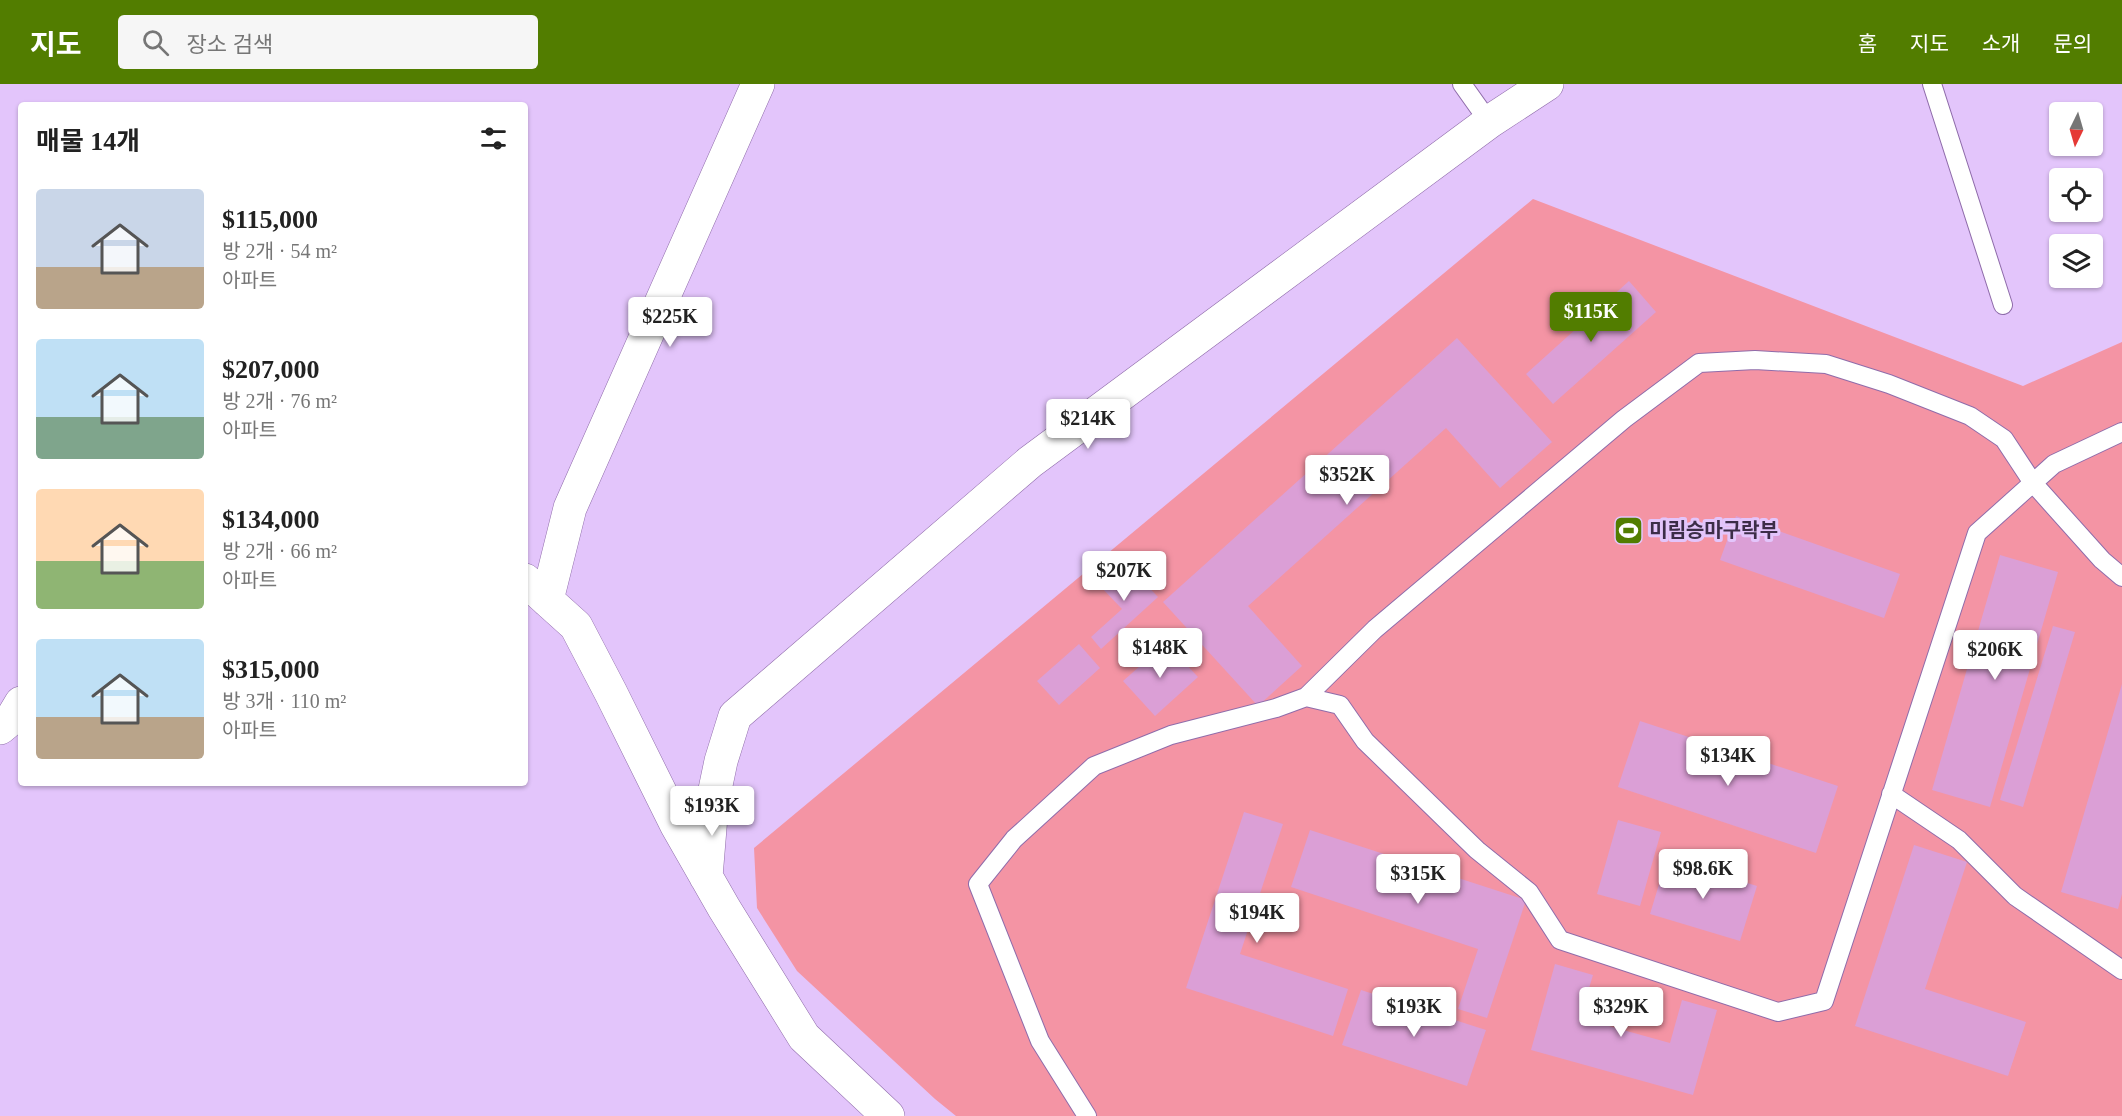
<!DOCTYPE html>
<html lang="ko">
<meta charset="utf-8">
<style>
body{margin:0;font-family:"Times New Roman","Noto Sans KR",serif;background:#f6f6f6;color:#222;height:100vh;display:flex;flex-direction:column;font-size:22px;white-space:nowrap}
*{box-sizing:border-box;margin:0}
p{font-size:20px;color:#767676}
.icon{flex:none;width:33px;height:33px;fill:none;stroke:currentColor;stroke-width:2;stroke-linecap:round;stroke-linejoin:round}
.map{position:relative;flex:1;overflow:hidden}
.drawer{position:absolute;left:18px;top:18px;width:510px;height:684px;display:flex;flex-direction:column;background:#fff;border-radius:6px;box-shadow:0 2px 4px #0004}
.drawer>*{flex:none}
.needle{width:39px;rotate:185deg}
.controls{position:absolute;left:2049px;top:18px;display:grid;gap:12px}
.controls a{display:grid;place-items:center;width:54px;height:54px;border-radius:6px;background:#fff;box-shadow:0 2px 4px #0004;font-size:30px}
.price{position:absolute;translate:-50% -51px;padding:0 14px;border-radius:6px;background:#fff;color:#222;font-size:20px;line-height:39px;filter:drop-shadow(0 2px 3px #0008)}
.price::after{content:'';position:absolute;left:50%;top:36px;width:18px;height:14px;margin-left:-9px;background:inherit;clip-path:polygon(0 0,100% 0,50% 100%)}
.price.active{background:#527d00;color:#fff}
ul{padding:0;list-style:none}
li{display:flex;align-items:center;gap:18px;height:150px;padding:0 18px}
li span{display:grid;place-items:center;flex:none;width:168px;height:120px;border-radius:6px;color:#555}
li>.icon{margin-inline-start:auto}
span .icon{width:72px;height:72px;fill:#fffc;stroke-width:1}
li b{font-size:26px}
h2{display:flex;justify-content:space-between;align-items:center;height:72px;padding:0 18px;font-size:26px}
header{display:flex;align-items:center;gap:36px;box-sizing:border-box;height:84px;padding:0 30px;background:#527d00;color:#fff}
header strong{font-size:28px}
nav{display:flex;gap:33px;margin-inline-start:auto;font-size:21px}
.search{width:420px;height:54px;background:#f6f6f6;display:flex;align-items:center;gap:15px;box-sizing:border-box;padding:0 21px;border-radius:6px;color:#767676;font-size:22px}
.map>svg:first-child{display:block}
.green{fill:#f494a4}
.building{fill:#db9fd6}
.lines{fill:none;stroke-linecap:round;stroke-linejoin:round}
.service-casing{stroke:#8f6caa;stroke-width:20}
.minor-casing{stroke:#8f6caa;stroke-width:34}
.service{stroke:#fff;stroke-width:18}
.minor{stroke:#fff;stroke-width:33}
.labels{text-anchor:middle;stroke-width:6;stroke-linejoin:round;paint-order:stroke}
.poi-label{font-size:20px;font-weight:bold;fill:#3c2d48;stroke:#e3c5fb;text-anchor:start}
</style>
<header>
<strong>지도</strong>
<div class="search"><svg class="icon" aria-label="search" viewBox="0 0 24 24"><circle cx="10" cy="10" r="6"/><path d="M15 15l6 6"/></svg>장소 검색</div>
<nav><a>홈</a><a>지도</a><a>소개</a><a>문의</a></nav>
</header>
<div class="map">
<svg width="2122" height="1032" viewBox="0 0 2122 1032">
<rect width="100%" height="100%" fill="#e3c5fb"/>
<path class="green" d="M1533,115L2023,302L2122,258V1032H956L935,1015L797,887L757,824L754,764Z"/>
<path class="building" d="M1629,197L1656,228L1553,320L1526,290Z
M1457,254L1552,358L1500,404L1446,344L1248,522L1302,582L1258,622L1163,518Z
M1736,432L1900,490L1884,534L1720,476Z
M2000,471L2058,488L1990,723L1932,706Z
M1126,479L1158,513L1101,565L1091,553L1122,525L1100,502Z
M2053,542L2075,548L2023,723L2000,716Z
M1166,559L1198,593L1155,632L1123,597Z
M1079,560L1100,584L1059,621L1037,597Z
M2122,600V810L2118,825L2061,808Z
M1640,637L1838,702L1816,769L1618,703Z
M1244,728L1283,740L1240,870L1348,905L1333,952L1186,904Z
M1618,736L1661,748L1640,822L1597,810Z
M1310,746L1526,816L1487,934L1458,925L1478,865L1291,803Z
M1914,761L1967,778L1925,905L2026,938L2008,992L1855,942Z
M1667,774L1757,802L1740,857L1650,830Z
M1555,880L1593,891L1580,934L1670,959L1682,916L1717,926L1693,1011L1531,966Z
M1361,906L1486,946L1467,1002L1342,961Z"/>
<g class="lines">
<defs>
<path id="service" d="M1462,0L1489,38
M1932,0L2003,221
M1306,613L1375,545L1624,335L1699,279L1755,276L1826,280L1889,300L1970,332L2004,355L2033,399L2102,476L2122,493
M1891,710L1959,756L2015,812L2122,886
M1087,1032L1040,957L978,800L1014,755L1094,682L1171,651L1276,624L1306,613L1340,621L1365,657L1477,766L1529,808L1560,856L1778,928L1824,917L1977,449L2054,380L2122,348"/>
<path id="minor" d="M525,496L576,542L611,609L676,740L724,824L804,953L888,1032
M547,516L570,424L758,0
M0,644L12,634L21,619
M706,793L712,720L721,677L735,632L1030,378L1489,38L1547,0"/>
</defs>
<use href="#service" class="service-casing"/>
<use href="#minor" class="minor-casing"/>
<use href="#service" class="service"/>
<use href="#minor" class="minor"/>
</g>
<defs>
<symbol id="stadium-square" viewBox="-11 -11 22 22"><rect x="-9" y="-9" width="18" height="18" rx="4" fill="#527d00" stroke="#e3c5fb"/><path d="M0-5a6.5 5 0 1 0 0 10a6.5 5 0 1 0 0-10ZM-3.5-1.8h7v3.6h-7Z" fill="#fff"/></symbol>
</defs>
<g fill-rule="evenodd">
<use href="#stadium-square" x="1612" y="430" width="33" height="33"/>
</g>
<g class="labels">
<g class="poi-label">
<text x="1649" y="453">미림승마구락부</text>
</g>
</g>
</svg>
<div class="controls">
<a><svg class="needle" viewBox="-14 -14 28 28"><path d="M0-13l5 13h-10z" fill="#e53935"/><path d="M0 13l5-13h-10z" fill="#767676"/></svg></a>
<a><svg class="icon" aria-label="locate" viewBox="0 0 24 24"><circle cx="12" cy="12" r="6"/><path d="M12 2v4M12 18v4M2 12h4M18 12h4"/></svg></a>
<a><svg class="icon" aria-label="layers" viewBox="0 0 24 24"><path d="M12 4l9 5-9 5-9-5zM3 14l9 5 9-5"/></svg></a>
</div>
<b class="price active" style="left:1591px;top:259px">$115K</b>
<b class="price" style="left:670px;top:264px">$225K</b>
<b class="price" style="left:1088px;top:366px">$214K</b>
<b class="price" style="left:1347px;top:422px">$352K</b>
<b class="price" style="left:1124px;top:518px">$207K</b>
<b class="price" style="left:1160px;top:595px">$148K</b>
<b class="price" style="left:1995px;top:597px">$206K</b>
<b class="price" style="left:1728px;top:703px">$134K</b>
<b class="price" style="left:712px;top:753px">$193K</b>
<b class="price" style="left:1703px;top:816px">$98.6K</b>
<b class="price" style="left:1418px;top:821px">$315K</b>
<b class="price" style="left:1257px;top:860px">$194K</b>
<b class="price" style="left:1414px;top:954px">$193K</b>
<b class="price" style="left:1621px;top:954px">$329K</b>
<section class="drawer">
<h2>매물 14개<svg class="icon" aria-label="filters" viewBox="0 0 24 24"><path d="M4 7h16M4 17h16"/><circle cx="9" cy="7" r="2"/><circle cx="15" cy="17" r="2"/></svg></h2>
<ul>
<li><span style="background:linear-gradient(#c9d6e8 65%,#b9a48a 0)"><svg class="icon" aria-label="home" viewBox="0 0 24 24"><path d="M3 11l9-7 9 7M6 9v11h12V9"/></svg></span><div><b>$115,000</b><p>방 2개 · 54 m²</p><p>아파트</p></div></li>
<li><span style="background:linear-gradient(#bfe0f5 65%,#7fa58c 0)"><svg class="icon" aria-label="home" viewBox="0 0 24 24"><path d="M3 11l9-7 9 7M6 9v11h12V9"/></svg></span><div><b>$207,000</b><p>방 2개 · 76 m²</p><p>아파트</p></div></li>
<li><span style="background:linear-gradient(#ffd9b3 60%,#8fb573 0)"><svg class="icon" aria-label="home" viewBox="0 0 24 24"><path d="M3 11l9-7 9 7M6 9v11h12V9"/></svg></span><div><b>$134,000</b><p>방 2개 · 66 m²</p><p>아파트</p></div></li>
<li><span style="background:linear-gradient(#bfe0f5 65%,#b9a48a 0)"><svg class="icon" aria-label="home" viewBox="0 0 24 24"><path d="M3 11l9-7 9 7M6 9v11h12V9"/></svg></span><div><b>$315,000</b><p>방 3개 · 110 m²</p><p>아파트</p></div></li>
</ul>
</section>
</div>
